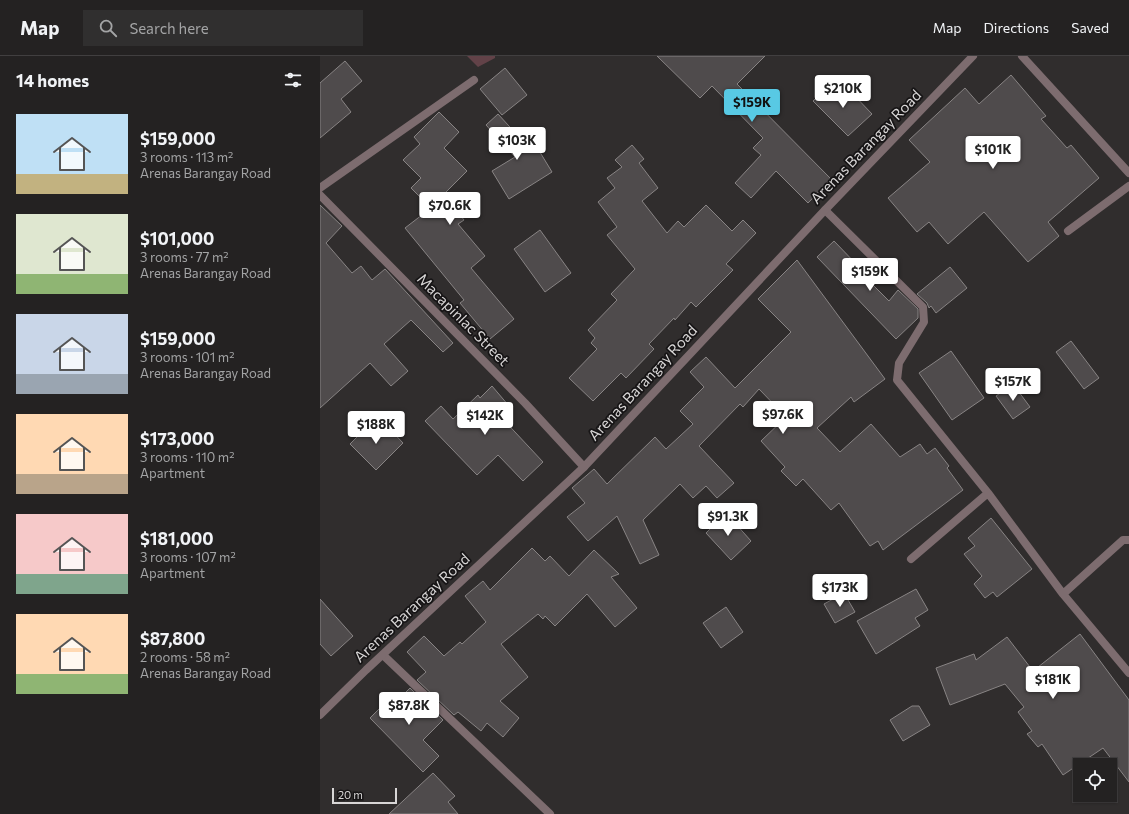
<!DOCTYPE html>
<meta charset="utf-8">
<style>
body{margin:0;font-family:Commissioner,sans-serif;background:#302f2f;color:#f1f3f6;height:100vh;display:flex;flex-direction:column;font-size:15px;white-space:nowrap}
*{box-sizing:border-box;margin:0}
p{font-size:13px;color:#a3a4a5}
.icon{flex:none;width:22px;height:22px;fill:none;stroke:currentColor;stroke-width:2;stroke-linecap:round;stroke-linejoin:round}
.map{position:relative;flex:1;overflow:hidden}
.details{display:flex;flex-direction:column;background:#242222;width:320px}
.details>*{flex:none}
.controls{position:absolute;left:753px;top:702px;display:grid;gap:8px}
.controls a{display:grid;place-items:center;width:44px;height:44px;border-radius:0px;background:#242222;box-shadow:0 1px 3px #0004,0 0 0 1px #413f40;font-size:20px}
.scale{position:absolute;left:12px;bottom:10px;width:65px;box-sizing:border-box;padding-left:4px;border:2px solid #d8d6d6;border-top:0;font-size:11px;line-height:14px;white-space:nowrap;color:#d8d6d6;-webkit-text-stroke:3px #171516;paint-order:stroke}
.price{position:absolute;translate:-50% -34px;padding:0 9px;border-radius:4px;background:#fff;color:#222;font-size:13px;line-height:26px;filter:drop-shadow(0 1px 2px #0008)}
.price::after{content:'';position:absolute;left:50%;top:24px;width:12px;height:9px;margin-left:-6px;background:inherit;clip-path:polygon(0 0,100% 0,50% 100%)}
.price.active{background:#58c9e4;color:#111}
ul{padding:0;list-style:none}
li{display:flex;align-items:center;gap:12px;height:100px;padding:0 16px}
li span{display:grid;place-items:center;flex:none;width:112px;height:80px;border-radius:0px;color:#555}
li>.icon{margin-inline-start:auto}
span .icon{width:48px;height:48px;fill:#fffc;stroke-width:1}
li b{font-size:17px}
h2{display:flex;justify-content:space-between;align-items:center;height:48px;padding:0 16px;font-size:17px}
header{display:flex;align-items:center;gap:24px;box-sizing:border-box;height:56px;padding:0 20px;background:#242222;border-bottom:1px solid #413f40}
header strong{font-size:19px}
nav{display:flex;gap:22px;margin-inline-start:auto;font-size:14px}
.search{width:280px;height:36px;background:#302f2f;display:flex;align-items:center;gap:10px;box-sizing:border-box;padding:0 14px;border-radius:0px;color:#a3a4a5;font-size:15px}
main{display:flex;flex:1;min-height:0}
.map>svg:first-child{display:block}
.green{fill:#624248}
.building{fill:#4f4b4c;stroke:#888484}
.lines{fill:none;stroke-linecap:round;stroke-linejoin:round}
.minor{stroke:#7d6c6f;stroke-width:8}
.tertiary{stroke:#7d6c6f;stroke-width:8}
.labels{text-anchor:middle;stroke-width:3.5;stroke-linejoin:round;paint-order:stroke}
.street-label{font-size:15px;fill:#d8d6d6;stroke:#171516}
</style>
<header>
<strong>Map</strong>
<div class="search"><svg class="icon" aria-label="search" viewBox="0 0 24 24"><circle cx="10" cy="10" r="6"/><path d="M15 15l6 6"/></svg>Search here</div>
<nav><a>Map</a><a>Directions</a><a>Saved</a></nav>
</header>
<main>
<section class="details">
<h2>14 homes<svg class="icon" aria-label="filters" viewBox="0 0 24 24"><path d="M4 7h16M4 17h16"/><circle cx="9" cy="7" r="2"/><circle cx="15" cy="17" r="2"/></svg></h2>
<ul>
<li><span style="background:linear-gradient(#bfe0f5 75%,#c2b280 0)"><svg class="icon" aria-label="home" viewBox="0 0 24 24"><path d="M3 11l9-7 9 7M6 9v11h12V9"/></svg></span><div><b>$159,000</b><p>3 rooms · 113 m²</p><p>Arenas Barangay Road</p></div></li>
<li><span style="background:linear-gradient(#dfe7d0 75%,#8fb573 0)"><svg class="icon" aria-label="home" viewBox="0 0 24 24"><path d="M3 11l9-7 9 7M6 9v11h12V9"/></svg></span><div><b>$101,000</b><p>3 rooms · 77 m²</p><p>Arenas Barangay Road</p></div></li>
<li><span style="background:linear-gradient(#c9d6e8 75%,#9aa5b1 0)"><svg class="icon" aria-label="home" viewBox="0 0 24 24"><path d="M3 11l9-7 9 7M6 9v11h12V9"/></svg></span><div><b>$159,000</b><p>3 rooms · 101 m²</p><p>Arenas Barangay Road</p></div></li>
<li><span style="background:linear-gradient(#ffd9b3 75%,#b9a48a 0)"><svg class="icon" aria-label="home" viewBox="0 0 24 24"><path d="M3 11l9-7 9 7M6 9v11h12V9"/></svg></span><div><b>$173,000</b><p>3 rooms · 110 m²</p><p>Apartment</p></div></li>
<li><span style="background:linear-gradient(#f6c9c9 75%,#7fa58c 0)"><svg class="icon" aria-label="home" viewBox="0 0 24 24"><path d="M3 11l9-7 9 7M6 9v11h12V9"/></svg></span><div><b>$181,000</b><p>3 rooms · 107 m²</p><p>Apartment</p></div></li>
<li><span style="background:linear-gradient(#ffd9b3 75%,#8fb573 0)"><svg class="icon" aria-label="home" viewBox="0 0 24 24"><path d="M3 11l9-7 9 7M6 9v11h12V9"/></svg></span><div><b>$87,800</b><p>2 rooms · 58 m²</p><p>Arenas Barangay Road</p></div></li>
</ul>
</section>
<div class="map">
<svg width="809" height="758" viewBox="0 0 809 758">
<rect width="100%" height="100%" fill="#302d2d"/>
<path class="green" d="M147,0H175V2L158,11Z"/>
<path class="building" d="M337,0H445L417,28L511,123L488,147L456,115L431,142L415,127L441,99L433,92L443,82L392,30L380,42Z
M25,5L42,25L21,43L31,56L0,82V27Z
M185,12L207,39L182,59L160,33Z
M691,19L726,60L721,63L747,92L751,89L779,122L728,166L739,180L708,206L664,156L628,188L609,166L597,176L568,142L610,106L589,84L645,32L659,48Z
M511,27L526,43L532,37L552,58L528,80L493,45Z
M119,56L139,76L124,92L147,115L124,138L144,164L138,168L165,200L151,212L194,263L170,283L140,247L144,244L85,172L111,152L91,132L101,122L83,104L100,88L94,81Z
M178,58L209,92L215,88L232,116L189,143L172,115L195,101L166,69Z
M312,89L324,103L319,107L338,132L322,145L347,177L358,165L364,171L386,149L412,175L423,164L436,177L406,208L413,214L376,251L371,246L355,264L354,262L329,288L334,293L306,322L301,317L273,345L249,322L277,293L271,287L275,282L268,274L297,244L291,238L315,213L287,179L297,171L278,146L295,132L287,122L302,111L295,104Z
M0,149L22,170L6,187L32,217L41,210L52,224L65,213L133,287L123,296L91,264L64,288L88,315L71,330L50,307L0,352Z
M220,174L251,217L225,236L194,193Z
M514,185L540,212L538,214L569,245L578,234L598,253V262L576,283L497,201Z
M477,204L565,323L534,346L531,341L497,372L520,396L551,368L580,401L600,388L607,398L615,392L629,410L627,412L643,434L563,494L558,485L550,490L519,447L511,454L483,423L476,430L461,415L465,411L441,385L466,361L439,333L423,351L420,348L379,390L414,427L397,442L386,430L373,442L360,428L323,464L339,499L320,508L297,460L268,485L247,461L265,447L252,432L274,413L287,428L335,381L346,393L373,368L360,355L384,331L370,316L386,301L415,332L471,276L438,243Z
M630,211L647,232L616,257L611,250L609,252L607,247L597,238Z
M751,285L779,322L764,333L736,296Z
M631,295L664,342L632,364L599,317Z
M693,328L710,351L693,363L676,340Z
M172,330L189,350L180,360L223,406L203,425L178,399L157,419L105,365L121,350L133,363L158,339L160,342Z
M52,366L60,374L66,369L83,387L56,414L30,388Z
M406,457L431,485L411,504L386,477Z
M671,462L712,513L677,541L673,536L665,542L654,528L662,520L644,498L655,490L648,482Z
M212,492L225,505L230,500L249,520L274,494L299,518L291,521L317,552L295,571L267,538L235,570L225,560L223,563L218,558L181,588L208,621L180,645L199,662L183,681L167,667L161,675L138,656L134,659L97,624L106,616L87,596L104,580L124,600L140,586L142,588L166,566L145,540L163,525L170,534Z
M596,533L608,554L595,562L600,570L556,598L537,565Z
M524,537L535,556L515,567L504,548Z
M0,543L33,580L11,600L0,588Z
M406,551L423,576L401,592L383,567Z
M760,578L809,644V726L783,692L743,719L722,688L718,691L707,678L712,675L698,656L704,651L685,628L630,649L616,612L654,598L656,604L687,581L713,615Z
M90,632L123,664L103,684L119,700L103,716L50,662L74,638L79,643Z
M592,650H599L610,669L583,685L570,664Z
M113,717L135,740L128,746L138,758H69Z"/>
<g class="lines">
<path class="minor" d="M702,0L809,117
M0,132L154,24
M0,139L205,347L264,411
M505,154L603,251L604,266L579,307L577,324L668,437L743,538L809,617
M748,175L809,130
M591,503L668,437
M743,538L803,484H809
M63,599L230,758"/>
<path class="tertiary" d="M0,659L46,614L264,411L505,154L653,0"/>
</g>
<g class="labels">
<g class="street-label">
<text transform="translate(546 91) rotate(-46)" y="5">Arenas Barangay Road</text>
<text transform="translate(143 264) rotate(45)" y="5">Macapinlac Street</text>
<text transform="translate(323 327) rotate(-47)" y="5">Arenas Barangay Road</text>
<text transform="translate(92 552) rotate(-43)" y="5">Arenas Barangay Road</text>
</g>
</g>
</svg>
<div class="controls">
<a><svg class="icon" aria-label="locate" viewBox="0 0 24 24"><circle cx="12" cy="12" r="6"/><path d="M12 2v4M12 18v4M2 12h4M18 12h4"/></svg></a>
</div>
<div class="scale">20 m</div>
<b class="price" style="left:523px;top:53px">$210K</b>
<b class="price active" style="left:432px;top:67px">$159K</b>
<b class="price" style="left:197px;top:105px">$103K</b>
<b class="price" style="left:673px;top:114px">$101K</b>
<b class="price" style="left:130px;top:170px">$70.6K</b>
<b class="price" style="left:550px;top:236px">$159K</b>
<b class="price" style="left:693px;top:346px">$157K</b>
<b class="price" style="left:463px;top:379px">$97.6K</b>
<b class="price" style="left:165px;top:380px">$142K</b>
<b class="price" style="left:56px;top:389px">$188K</b>
<b class="price" style="left:408px;top:481px">$91.3K</b>
<b class="price" style="left:520px;top:552px">$173K</b>
<b class="price" style="left:733px;top:644px">$181K</b>
<b class="price" style="left:89px;top:670px">$87.8K</b>
</div>
</main>
